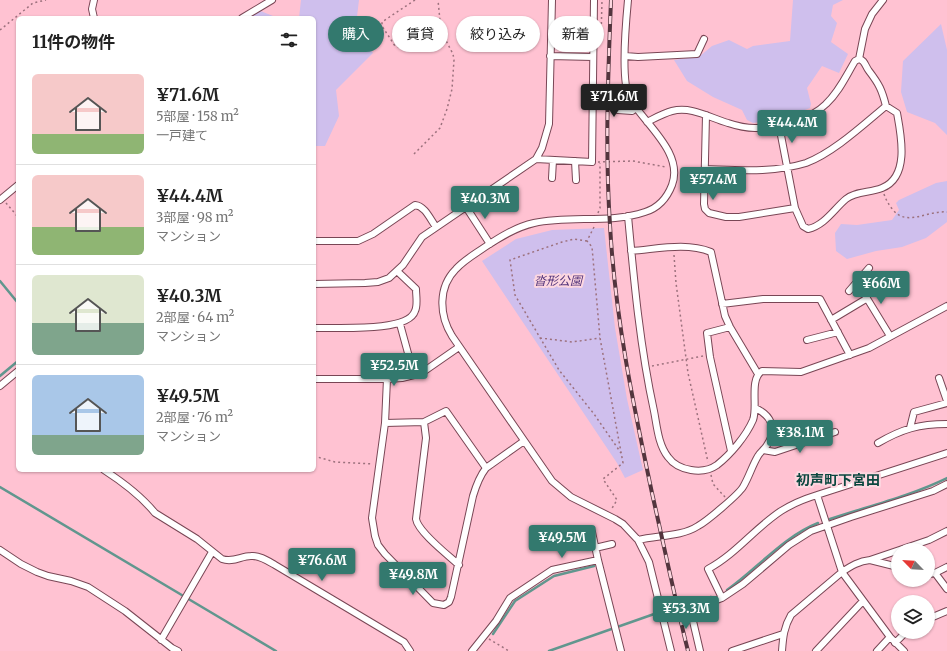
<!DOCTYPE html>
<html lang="ja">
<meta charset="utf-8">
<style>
body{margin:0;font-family:Merriweather,"Noto Sans JP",serif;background:#f2f2f2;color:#222;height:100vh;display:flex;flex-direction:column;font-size:15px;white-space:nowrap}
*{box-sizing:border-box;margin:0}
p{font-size:13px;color:#767676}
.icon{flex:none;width:22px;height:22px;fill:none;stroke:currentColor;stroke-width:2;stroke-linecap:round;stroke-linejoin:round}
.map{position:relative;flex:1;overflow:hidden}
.panel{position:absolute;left:16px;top:16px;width:300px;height:456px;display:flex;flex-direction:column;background:#fff;border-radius:6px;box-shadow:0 1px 3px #0004}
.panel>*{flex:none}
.banner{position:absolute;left:328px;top:16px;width:380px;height:36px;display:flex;gap:8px}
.needle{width:26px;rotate:295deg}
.controls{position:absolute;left:891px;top:543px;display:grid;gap:8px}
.controls a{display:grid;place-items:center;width:44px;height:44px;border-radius:50%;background:#fff;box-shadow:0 1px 3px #0004;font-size:20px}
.price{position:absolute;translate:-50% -34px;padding:0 9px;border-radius:4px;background:#33796e;color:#fff;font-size:13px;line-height:26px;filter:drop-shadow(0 1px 2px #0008)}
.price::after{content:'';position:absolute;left:50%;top:24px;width:12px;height:9px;margin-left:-6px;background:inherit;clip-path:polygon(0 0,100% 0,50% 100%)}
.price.selected{background:#222;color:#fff}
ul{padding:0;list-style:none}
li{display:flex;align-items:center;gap:12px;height:100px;padding:0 16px}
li+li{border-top:1px solid #e0e0e0}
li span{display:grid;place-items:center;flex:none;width:112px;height:80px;border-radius:6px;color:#555}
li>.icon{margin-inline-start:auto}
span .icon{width:48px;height:48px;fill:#fffc;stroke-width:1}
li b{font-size:17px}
h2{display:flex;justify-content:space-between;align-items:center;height:48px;padding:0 16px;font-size:17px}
.chip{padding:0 14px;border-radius:18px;background:#fff;box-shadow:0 1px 3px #0004;font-size:14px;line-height:36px}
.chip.selected{background:#33796e;color:#fff}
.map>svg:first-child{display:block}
.green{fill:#cfbfed}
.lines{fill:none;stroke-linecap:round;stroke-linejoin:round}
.stream{stroke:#61968e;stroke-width:2.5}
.street-casing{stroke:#794655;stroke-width:8}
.path{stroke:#9c717d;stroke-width:1.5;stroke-dasharray:2 3;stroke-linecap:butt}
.street{stroke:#fff;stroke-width:6}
.rail-casing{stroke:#53353e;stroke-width:4}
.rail{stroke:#fdd7e0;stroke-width:2.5;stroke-dasharray:8;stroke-linecap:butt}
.labels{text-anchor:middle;stroke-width:4;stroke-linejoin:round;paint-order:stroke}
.park-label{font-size:12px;font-style:italic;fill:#52337a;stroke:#fdd7e0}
.quarter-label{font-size:14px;font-weight:bold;fill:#0a473f;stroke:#fdd7e0}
</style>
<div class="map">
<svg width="947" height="651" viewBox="0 0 947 651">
<rect width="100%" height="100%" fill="#ffc2d2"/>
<path class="green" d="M301,0H359L356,25L373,53L336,90L339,116L325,146H314V18H299Z
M793,0H843L833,5L831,16L837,23L831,42L848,54L839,73L822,66L807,88L811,104L810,108L782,119L753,123L747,120L742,110L713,97L687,81L674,60L700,56L712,46L729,40L747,49L753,46L790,41Z
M258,10L278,18H251Z
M941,24L947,50V135L935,123L907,112L901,92L903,61Z
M947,181V222L926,238L902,247L876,251L847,259L836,251L835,233L841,224L857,225L892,220L899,210L896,203L899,200L936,183Z
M604,228L615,328L627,399L643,470L625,478L617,463L482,261L516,239L552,230Z"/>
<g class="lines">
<path class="stream" d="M0,281L18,303
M0,376L18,361
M0,487L276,651
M830,519C869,506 910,496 947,478
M727,590C758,568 783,537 818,523
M493,634L515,601L554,576L594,566
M549,651L657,613L711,597"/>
<defs>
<path id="street" d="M94,0L92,9L94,18
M628,0C626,21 620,82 630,99C645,124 684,153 672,185C667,198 658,208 645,212C610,224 570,215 534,223C516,227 500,237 485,247C475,254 464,260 456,269C438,287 439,315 452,336L552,481L571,497L615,519L623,524L638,540L649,562L671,651
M242,18L272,0
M550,56L593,57
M625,56L638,57L697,54L704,39
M593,97H619L618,110L632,111L636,108
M706,115L704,204L705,209L709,213L726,217H739L795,208
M647,122C655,118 664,113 672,111C692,106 710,118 728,123C737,126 746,128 755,128C777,129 810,120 826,104C839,92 846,76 855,61L859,59L865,29L872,14L883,0
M779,125L795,208L803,226L808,229C825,225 834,209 846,199C856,191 870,193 882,188C910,177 901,135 897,113L886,106C882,90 879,84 869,71C865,66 865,60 859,59
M536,159L592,162L594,0
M575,161L576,180
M705,169C738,170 774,173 806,163C833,153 863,125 886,106
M552,178L553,160
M0,200L18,185
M466,207L490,244
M628,216C634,281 640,347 654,411C657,426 658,444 668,457C678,471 703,475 717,465C731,454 746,436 753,420C758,407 749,379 762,371L801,372L869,348L947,306
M314,241H358L373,234L415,205C425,206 430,219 436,227
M631,251C658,249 686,242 711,252L725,316L730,327L758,374
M857,282L890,336
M314,284L365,283L378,282L389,278L403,265L422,237L536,159L542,148L549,124L552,0
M849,291L869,268
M722,304L763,299H820L850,355
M831,320L866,299
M400,324L414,375
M730,327L707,333L710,357L731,451
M314,328C334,327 408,333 415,311C418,305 416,296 416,289L397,271
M807,340L838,332
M939,378L947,401
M314,379H387L402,378L414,375L423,372L459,347
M387,379L385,423L372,518L375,536L378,545L385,554L433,603L444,605L449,602L451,597L473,496C476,486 479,477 486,468L524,441
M0,386L18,371
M424,422L426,438L416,519C418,532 448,555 459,565
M385,423L424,422L446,411L486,468
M910,428L914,412L947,403
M878,443C902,429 919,424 947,424
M763,450L775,452L835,432
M104,470C121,481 142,497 155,513L197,539L222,559C233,563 241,556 251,556C259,555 268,561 275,565L404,642L410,651
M817,495L947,453
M588,532H592L598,560
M638,540C657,535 681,537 698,526C707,521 738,495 743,487C749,477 752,466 758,456C760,452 765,449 767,445C778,429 771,415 755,408
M595,548L612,544
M0,550L21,564L37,572L48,576L71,581L88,587L125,611L172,648L178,651
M870,560L898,567
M935,573L947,589
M928,574L935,573L947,567
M722,598L708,569C736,554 755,528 781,511C792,504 804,499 817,495L842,572L890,637L904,651
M689,604L700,651
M690,610L722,598L743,584L789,545L811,531L851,517L933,491L947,484
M928,619L947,611
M161,640L212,552
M895,643L906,632
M472,651L496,621L510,598L552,570L598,560L621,651
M732,651L783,634
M782,651C783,637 784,627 791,615L842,572C851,566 859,561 870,560L929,540L947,531
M816,651L863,601
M877,651L890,637"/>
</defs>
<use href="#street" class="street-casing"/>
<path class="path" d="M415,0L382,22V26L395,46L399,47L439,25
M0,30L33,3L46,0
M601,39L602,0
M414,154L440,128L447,109L452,89L454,60L453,54L441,31L438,0
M598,162L633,161L666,167
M681,169H698
M884,194C886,200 889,205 893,210C907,227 928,210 947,212
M6,203L18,217
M598,213L600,208V163
M594,227L587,241L592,247L600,338L623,463L603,479L617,500L611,510
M587,241L574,239L562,242L510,260L515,295L559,370L594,414L621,453
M674,255L676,283L688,373L708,462
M540,338L572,342L600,338
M652,366L703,356
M314,456L335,462L373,464
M711,475L713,484L725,497
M489,639L509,651"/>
<use href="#street" class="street"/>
<defs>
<path id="rail" d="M611,0C608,75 605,150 610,225C615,317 633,403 652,493C664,546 675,599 688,651"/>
</defs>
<use href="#rail" class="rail-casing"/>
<use href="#rail" class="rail"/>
</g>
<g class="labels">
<g class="park-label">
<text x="558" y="285">沓形公園</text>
</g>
<g class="quarter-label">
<text x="838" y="485">初声町下宮田</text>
</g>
</g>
</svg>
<div class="controls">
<a><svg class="needle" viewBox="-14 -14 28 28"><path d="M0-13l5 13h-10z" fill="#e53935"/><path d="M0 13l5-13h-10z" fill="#767676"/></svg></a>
<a><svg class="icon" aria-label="layers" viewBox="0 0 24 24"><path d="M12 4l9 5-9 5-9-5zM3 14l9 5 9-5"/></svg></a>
</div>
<b class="price selected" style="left:614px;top:118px">¥71.6M</b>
<b class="price" style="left:792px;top:144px">¥44.4M</b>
<b class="price" style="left:713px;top:201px">¥57.4M</b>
<b class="price" style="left:485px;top:220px">¥40.3M</b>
<b class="price" style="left:881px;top:305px">¥66M</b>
<b class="price" style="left:394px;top:387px">¥52.5M</b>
<b class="price" style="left:800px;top:454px">¥38.1M</b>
<b class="price" style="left:562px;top:559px">¥49.5M</b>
<b class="price" style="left:322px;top:582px">¥76.6M</b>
<b class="price" style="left:413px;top:596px">¥49.8M</b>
<b class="price" style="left:686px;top:630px">¥53.3M</b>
<div class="banner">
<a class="chip selected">購入</a>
<a class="chip">賃貸</a>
<a class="chip">絞り込み</a>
<a class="chip">新着</a>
</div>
<section class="panel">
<h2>11件の物件<svg class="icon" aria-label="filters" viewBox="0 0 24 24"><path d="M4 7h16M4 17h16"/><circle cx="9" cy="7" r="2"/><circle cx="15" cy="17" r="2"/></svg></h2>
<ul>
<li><span style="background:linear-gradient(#f6c9c9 75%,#8fb573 0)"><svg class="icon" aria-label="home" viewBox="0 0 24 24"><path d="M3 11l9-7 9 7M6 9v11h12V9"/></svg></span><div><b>¥71.6M</b><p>5部屋 · 158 m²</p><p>一戸建て</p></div></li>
<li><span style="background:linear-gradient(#f6c9c9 65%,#8fb573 0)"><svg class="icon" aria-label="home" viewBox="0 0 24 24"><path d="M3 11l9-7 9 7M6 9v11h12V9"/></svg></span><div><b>¥44.4M</b><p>3部屋 · 98 m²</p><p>マンション</p></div></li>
<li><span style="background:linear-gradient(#dfe7d0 60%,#7fa58c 0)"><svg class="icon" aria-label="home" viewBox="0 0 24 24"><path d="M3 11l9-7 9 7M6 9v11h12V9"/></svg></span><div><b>¥40.3M</b><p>2部屋 · 64 m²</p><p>マンション</p></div></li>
<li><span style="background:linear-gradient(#a9c7e8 75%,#7fa58c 0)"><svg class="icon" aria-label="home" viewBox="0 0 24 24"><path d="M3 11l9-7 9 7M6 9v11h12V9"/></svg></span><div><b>¥49.5M</b><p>2部屋 · 76 m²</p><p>マンション</p></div></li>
</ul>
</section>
</div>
